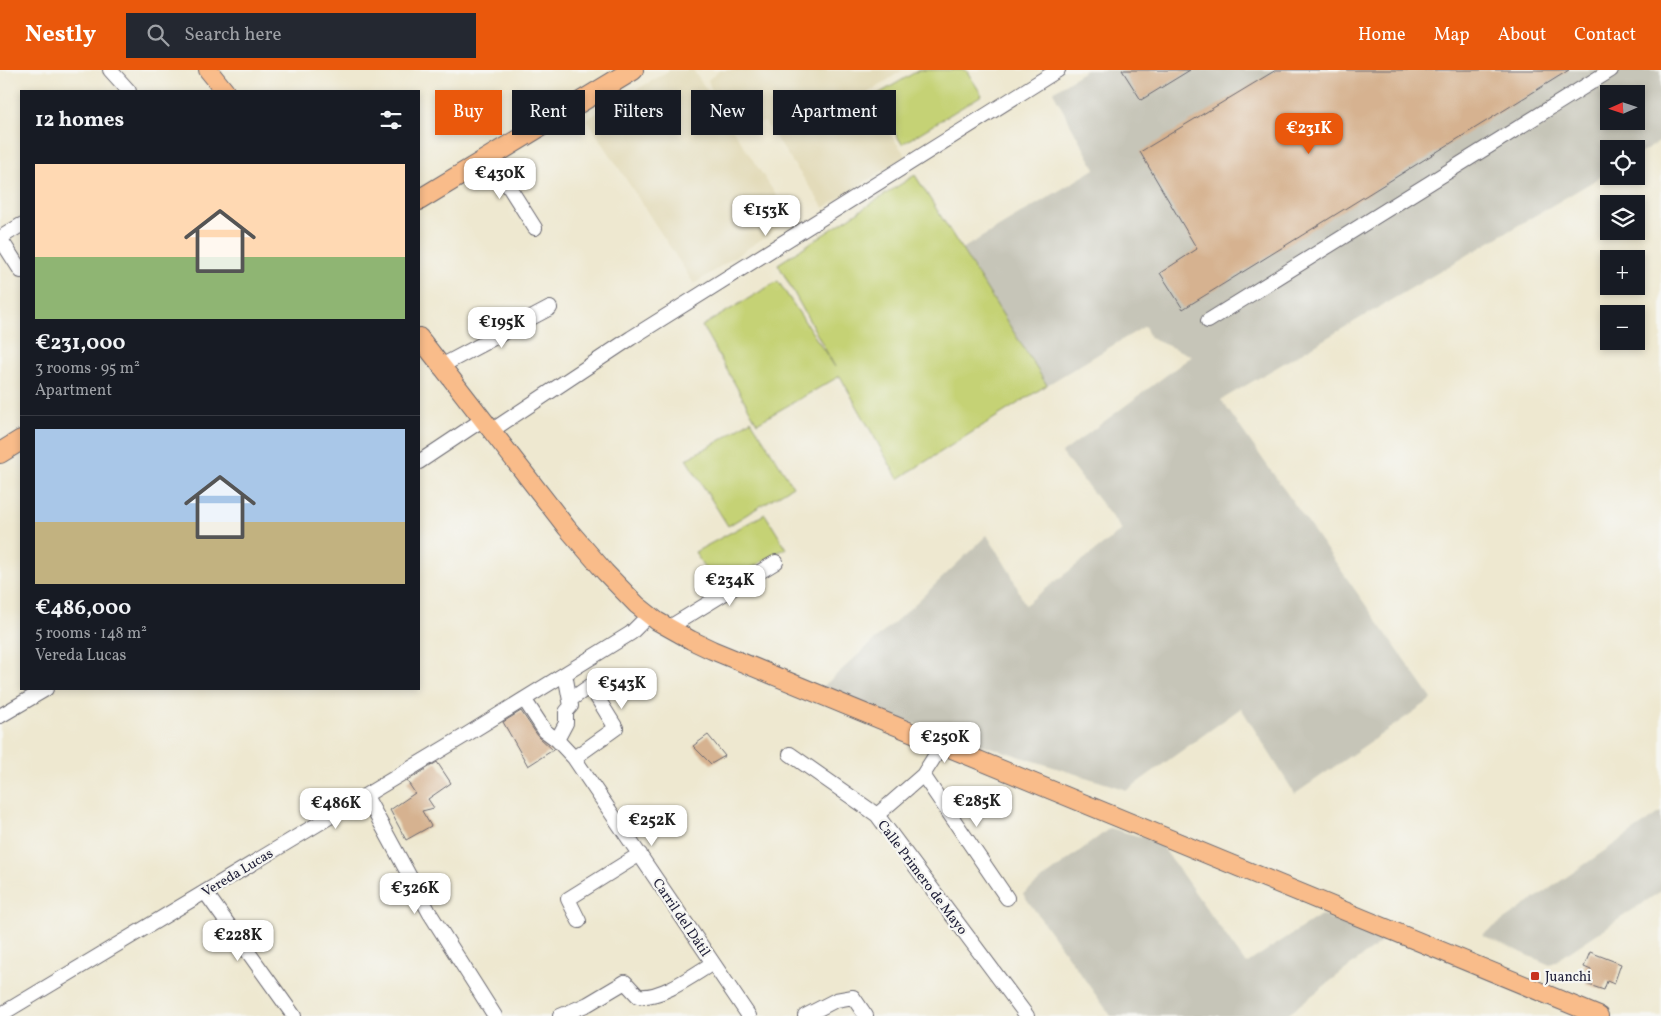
<!DOCTYPE html>
<meta charset="utf-8">
<style>
body{margin:0;font-family:Vollkorn,serif;background:#242831;color:#f1f3f6;height:100vh;display:flex;flex-direction:column;font-size:19px;white-space:nowrap}
*{box-sizing:border-box;margin:0}
p{font-size:16px;color:#9ea1a6}
.icon{flex:none;width:28px;height:28px;fill:none;stroke:currentColor;stroke-width:2;stroke-linecap:round;stroke-linejoin:round}
.map{position:relative;flex:1;overflow:hidden}
.side{position:absolute;left:20px;top:20px;width:400px;height:600px;display:flex;flex-direction:column;background:#171b24;border-radius:0px;box-shadow:0 2px 8px #0003}
.side>*{flex:none}
.guide{position:absolute;left:435px;top:20px;width:475px;height:45px;display:flex;gap:10px}
.needle{width:32px;rotate:267deg}
.controls{position:absolute;left:1600px;top:15px;display:grid;gap:10px}
.controls a{display:grid;place-items:center;width:45px;height:45px;border-radius:0px;background:#171b24;box-shadow:0 2px 8px #0003;font-size:25px}
.price{position:absolute;translate:-50% -42px;padding:0 11px;border-radius:10px;background:#fff;color:#222;font-size:16px;line-height:32px;filter:drop-shadow(0 1px 2px #0008)}
.price::after{content:'';position:absolute;left:50%;top:30px;width:15px;height:11px;margin-left:-8px;background:inherit;clip-path:polygon(0 0,100% 0,50% 100%)}
.price.on{background:#ea580c;color:#fff}
ul{padding:0;list-style:none}
li{display:grid;align-content:center;gap:10px;height:265px;padding:0 15px}
li+li{border-top:1px solid #363941}
li span{display:grid;place-items:center;height:155px;border-radius:0px;color:#555}
li>.icon{margin-inline-start:auto}
span .icon{width:90px;height:90px;fill:#fffc;stroke-width:1}
li b{font-size:21px}
h2{display:flex;justify-content:space-between;align-items:center;height:60px;padding:0 15px;font-size:21px}
.tag{padding:0 18px;border-radius:0px;background:#171b24;box-shadow:0 2px 8px #0003;font-size:18px;line-height:45px}
.tag.on{background:#ea580c;color:#fff}
header{display:flex;align-items:center;gap:30px;box-sizing:border-box;height:70px;padding:0 25px;background:#ea580c;color:#fff}
header strong{font-size:24px}
nav{display:flex;gap:28px;margin-inline-start:auto;font-size:18px}
.search{width:350px;height:45px;background:#242831;display:flex;align-items:center;gap:12px;box-sizing:border-box;padding:0 18px;border-radius:0px;color:#9ea1a6;font-size:19px}
.map>svg:first-child{display:block}
.built{fill:#e3dbba}
.industrial{fill:#c6c5b8;fill-rule:evenodd}
.green{fill:#c5d274;stroke:#747a58}
.building{fill:#d6b290}
.lines{fill:none;stroke-linecap:round;stroke-linejoin:round}
.minor-casing{stroke:#69676f;stroke-width:16}
.major-casing{stroke:#69676f;stroke-width:20}
.highway-casing{stroke:#69676f;stroke-width:22}
.minor{stroke:#fff;stroke-width:14}
.major{stroke:#f9bc8a;stroke-width:18}
.highway{stroke:#f9bc8a;stroke-width:20}
.poi-dot{fill:#c8321e;stroke:#f6f6f2;stroke-width:2}
.labels{text-anchor:middle;stroke-width:4.5;stroke-linejoin:round;paint-order:stroke}
.street-label{font-size:14px;fill:#22223b;stroke:#f6f6f2}
.poi-label{font-size:14px;fill:#22223b;stroke:#f6f6f2;text-anchor:start}
</style>
<header>
<strong>Nestly</strong>
<div class="search"><svg class="icon" aria-label="search" viewBox="0 0 24 24"><circle cx="10" cy="10" r="6"/><path d="M15 15l6 6"/></svg>Search here</div>
<nav><a>Home</a><a>Map</a><a>About</a><a>Contact</a></nav>
</header>
<div class="map">
<svg width="1661" height="946" viewBox="0 0 1661 946">
<rect width="100%" height="100%" fill="#f6f6f2"/>
<filter id="ink" filterUnits="userSpaceOnUse"><feTurbulence type="fractalNoise" baseFrequency=".02" numOctaves="2"/><feDisplacementMap in="SourceGraphic" scale="10" xChannelSelector="R" yChannelSelector="G"/><feConvolveMatrix kernelMatrix="1 2 1 2 8 2 1 2 1" color-interpolation-filters="sRGB"/></filter>
<filter id="wash" filterUnits="userSpaceOnUse"><feTurbulence type="fractalNoise" baseFrequency=".0096" numOctaves="4" result="noise"/><feDisplacementMap in="SourceGraphic" scale="20" xChannelSelector="R" yChannelSelector="G"/><feGaussianBlur stdDeviation="1.12" result="paint"/><feColorMatrix in="noise" values="0 0 0 0 0 0 0 0 0 0 0 0 0 0 0 0 0 1.4 0 .05"/><feComposite in="paint" operator="in"/></filter>
<g filter="url(#wash)">
<rect width="100%" height="100%" fill="#eee8d0"/>
<path class="built" d="M670,0H693L717,35L708,10L720,0H903L863,26L906,86L824,138L765,52L731,57L792,149L694,214L587,49Z"/>
<path class="industrial" d="M1086,0H1661V71L1636,86V79H1609V102L1221,330L1432,629L1295,724L1241,638L1127,720L816,623L918,531L987,465L1011,504L1025,535L1122,460L1062,383L1192,286L1150,268L1145,256L1047,315L962,179L1095,99L1053,22ZM1609,24H1636V51H1609Z
M1661,742V821L1550,895L1482,865Z
M1110,758L1159,772L1246,894L1321,845L1384,870L1285,946H1111L1023,824Z"/>
<path class="green" d="M919,0H966L982,25L902,74L873,27Z
M915,105L1047,315L898,409L840,306L757,353L702,256L778,211L835,297L778,194Z
M751,350L793,416L728,456L686,389L721,370Z
M765,444L786,478L716,518L695,482Z"/>
<g id="blocks">
<path class="building" d="M1122,0H1190L1141,30Z
M1276,0H1569L1183,239L1160,203L1197,179L1140,82Z
M521,641L538,666L553,680L528,696L503,652Z
M708,665L725,686L711,694L693,676Z
M437,692L451,713L428,729L434,738L422,741L431,756L406,770L390,740L415,723L407,711Z
M1590,882L1621,894L1614,914L1607,911L1604,920L1586,914L1591,900L1584,897Z"/>
</g>
</g>
<g filter="url(#ink)">
<use href="#blocks" fill-opacity="0" stroke="#69676f" stroke-width="1"/>
<g class="lines">
<defs>
<path id="minor" d="M110,0L129,21
M490,87L535,158
M0,168L21,201
M0,168L21,155
M1208,251L1611,0
M441,296L550,238
M491,361L631,268L1058,0
M419,392L482,350
M668,558L776,492
M524,629L545,661L557,670L574,688L749,946
M570,630L590,616L616,658L574,688
M0,646L46,619
M557,670L566,653V642L571,636L565,604
M942,675L923,705L877,745L1027,946
M790,684L877,745
M923,705L1007,828
M366,726L429,842L495,946
M205,822L294,946
M579,851L568,829L640,784
M0,945L466,665L631,563L649,545
M560,946L588,934L625,912L638,926C662,929 693,905 713,893
M805,946L836,930L853,927L866,946"/>
<path id="major" d="M208,0L225,21
M419,267L567,458L605,502L637,535L657,551L691,570L712,580L1599,946"/>
<path id="highway" d="M419,130L633,0
M0,383L21,370"/>
</defs>
<use href="#minor" class="minor-casing"/>
<use href="#major" class="major-casing"/>
<use href="#highway" class="highway-casing"/>
<use href="#minor" class="minor"/>
<use href="#major" class="major"/>
<use href="#highway" class="highway"/>
</g>
</g>
<rect class="poi-dot" x="1530" y="901" width="10" height="10" rx="2.5"/>
<g class="labels">
<g class="street-label">
<text transform="translate(237 802) rotate(-31)" y="5">Vereda Lucas</text>
<text transform="translate(923 807) rotate(53)" y="5">Calle Primero de Mayo</text>
<text transform="translate(682 847) rotate(56)" y="5">Carril del Dátil</text>
</g>
<g class="poi-label">
<text x="1545" y="911">Juanchi</text>
</g>
</g>
</svg>
<div class="controls">
<a><svg class="needle" viewBox="-14 -14 28 28"><path d="M0-13l5 13h-10z" fill="#e53935"/><path d="M0 13l5-13h-10z" fill="#9ea1a6"/></svg></a>
<a><svg class="icon" aria-label="locate" viewBox="0 0 24 24"><circle cx="12" cy="12" r="6"/><path d="M12 2v4M12 18v4M2 12h4M18 12h4"/></svg></a>
<a><svg class="icon" aria-label="layers" viewBox="0 0 24 24"><path d="M12 4l9 5-9 5-9-5zM3 14l9 5 9-5"/></svg></a>
<a>+</a>
<a>−</a>
</div>
<b class="price on" style="left:1309px;top:85px">€231K</b>
<b class="price" style="left:500px;top:130px">€430K</b>
<b class="price" style="left:766px;top:167px">€153K</b>
<b class="price" style="left:502px;top:279px">€195K</b>
<b class="price" style="left:730px;top:537px">€234K</b>
<b class="price" style="left:622px;top:640px">€543K</b>
<b class="price" style="left:945px;top:694px">€250K</b>
<b class="price" style="left:977px;top:758px">€285K</b>
<b class="price" style="left:336px;top:760px">€486K</b>
<b class="price" style="left:652px;top:777px">€252K</b>
<b class="price" style="left:415px;top:845px">€326K</b>
<b class="price" style="left:238px;top:892px">€228K</b>
<div class="guide">
<a class="tag on">Buy</a>
<a class="tag">Rent</a>
<a class="tag">Filters</a>
<a class="tag">New</a>
<a class="tag">Apartment</a>
</div>
<section class="side">
<h2>12 homes<svg class="icon" aria-label="filters" viewBox="0 0 24 24"><path d="M4 7h16M4 17h16"/><circle cx="9" cy="7" r="2"/><circle cx="15" cy="17" r="2"/></svg></h2>
<ul>
<li><span style="background:linear-gradient(#ffd9b3 60%,#8fb573 0)"><svg class="icon" aria-label="home" viewBox="0 0 24 24"><path d="M3 11l9-7 9 7M6 9v11h12V9"/></svg></span><div><b>€231,000</b><p>3 rooms · 95 m²</p><p>Apartment</p></div></li>
<li><span style="background:linear-gradient(#a9c7e8 60%,#c2b280 0)"><svg class="icon" aria-label="home" viewBox="0 0 24 24"><path d="M3 11l9-7 9 7M6 9v11h12V9"/></svg></span><div><b>€486,000</b><p>5 rooms · 148 m²</p><p>Vereda Lucas</p></div></li>
</ul>
</section>
</div>
